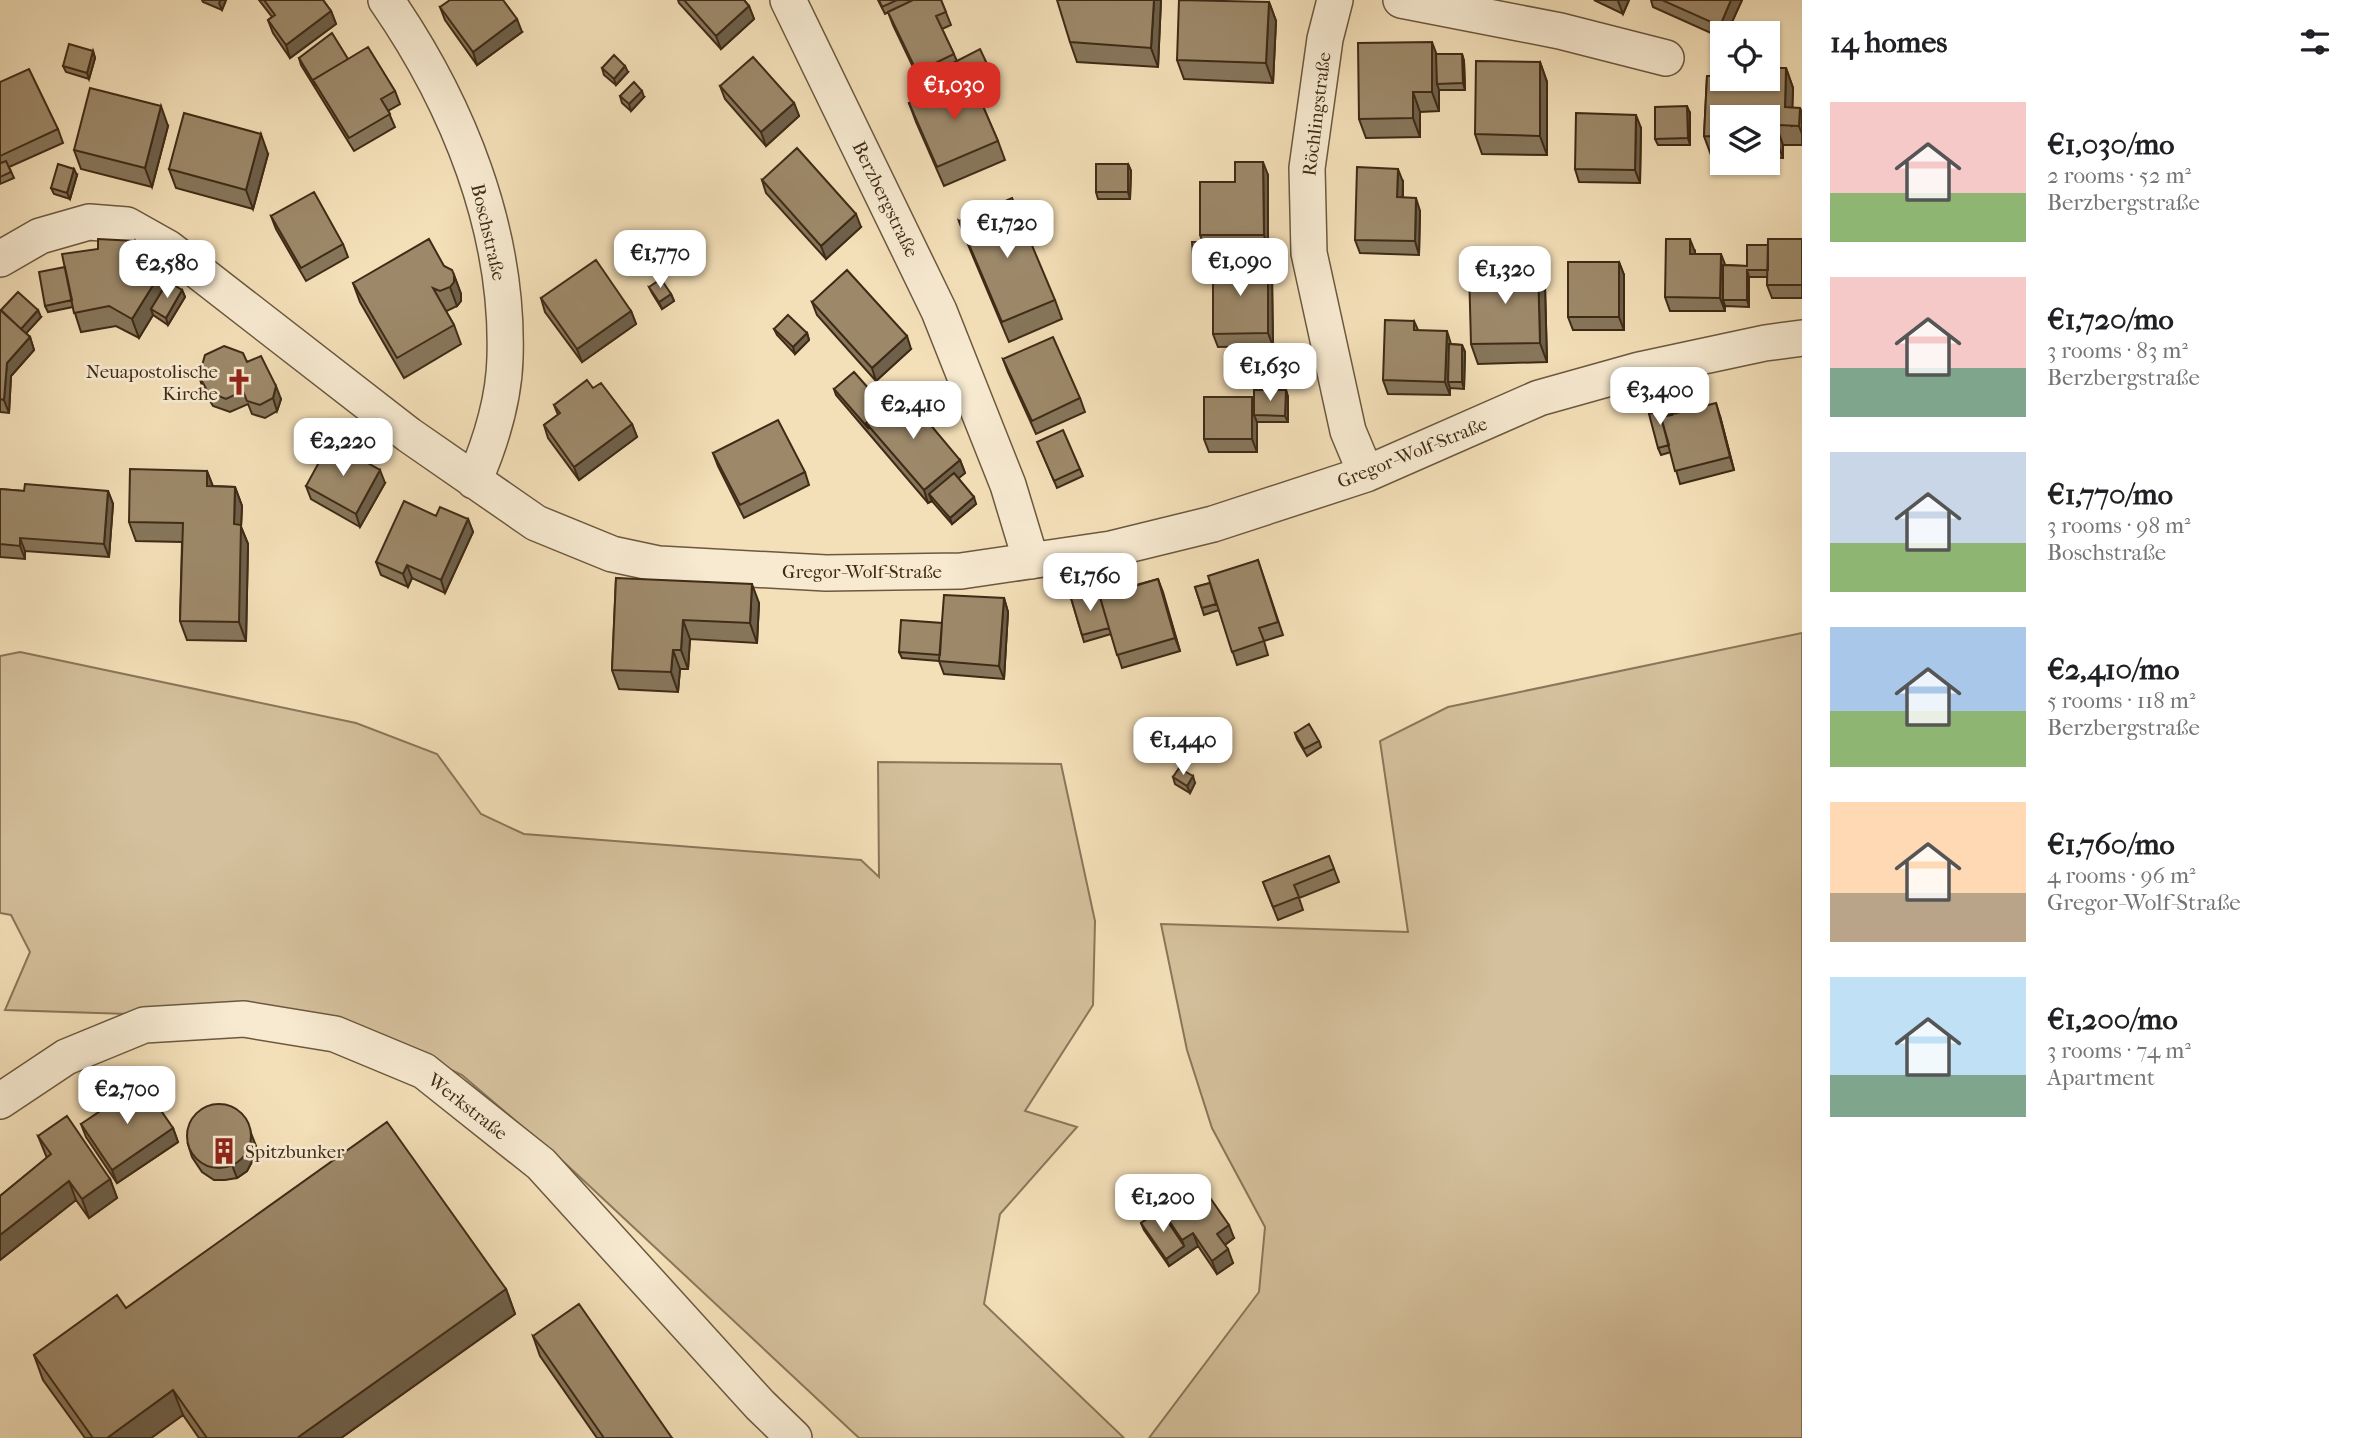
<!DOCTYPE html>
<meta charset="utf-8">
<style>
body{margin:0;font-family:"IM FELL French Canon",serif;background:#f2f2f2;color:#202124;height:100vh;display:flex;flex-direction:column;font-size:26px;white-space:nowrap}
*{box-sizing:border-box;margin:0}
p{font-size:23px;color:#757577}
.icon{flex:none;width:38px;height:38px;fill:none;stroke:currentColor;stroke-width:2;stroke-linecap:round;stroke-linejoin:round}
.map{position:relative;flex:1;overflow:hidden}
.sheet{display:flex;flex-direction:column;background:#fff;width:560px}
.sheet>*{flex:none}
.tools{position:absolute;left:1710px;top:21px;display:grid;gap:14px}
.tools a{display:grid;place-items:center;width:70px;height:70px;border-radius:0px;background:#fff;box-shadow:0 2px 5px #0004;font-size:35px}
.price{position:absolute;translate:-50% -60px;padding:0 16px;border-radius:14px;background:#fff;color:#222;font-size:23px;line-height:46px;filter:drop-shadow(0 2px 4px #0008)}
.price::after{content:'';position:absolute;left:50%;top:42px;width:21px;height:16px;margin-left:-10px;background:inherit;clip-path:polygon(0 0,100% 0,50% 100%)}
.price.on{background:#d93025;color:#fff}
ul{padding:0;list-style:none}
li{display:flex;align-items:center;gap:21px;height:175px;padding:0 28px}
li span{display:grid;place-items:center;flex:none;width:196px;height:140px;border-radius:0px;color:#555}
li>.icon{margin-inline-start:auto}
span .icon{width:84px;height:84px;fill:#fffc;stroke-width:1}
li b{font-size:30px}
h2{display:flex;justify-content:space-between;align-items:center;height:84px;padding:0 28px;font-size:30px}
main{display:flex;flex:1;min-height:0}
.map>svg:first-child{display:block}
.green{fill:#d4c09c;stroke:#8a7659;stroke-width:2}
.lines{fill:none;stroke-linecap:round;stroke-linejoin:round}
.street-casing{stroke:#6c583e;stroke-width:38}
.street{stroke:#f7ead1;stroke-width:35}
.wall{fill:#87765b;stroke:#3f2b16;stroke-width:2}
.shaded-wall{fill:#6e604a;stroke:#3f2b16;stroke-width:2}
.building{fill:#9d896a;stroke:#3f2b16;stroke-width:2}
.labels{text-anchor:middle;stroke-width:5;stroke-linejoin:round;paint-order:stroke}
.street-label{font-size:19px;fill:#3f2b16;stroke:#f7ead1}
.poi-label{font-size:19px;fill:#3f2b16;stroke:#f7ead1;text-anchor:end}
</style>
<main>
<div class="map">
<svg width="1802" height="1438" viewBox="0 0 1802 1438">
<rect width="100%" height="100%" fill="#f3dfb8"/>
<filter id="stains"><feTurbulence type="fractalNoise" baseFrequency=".00286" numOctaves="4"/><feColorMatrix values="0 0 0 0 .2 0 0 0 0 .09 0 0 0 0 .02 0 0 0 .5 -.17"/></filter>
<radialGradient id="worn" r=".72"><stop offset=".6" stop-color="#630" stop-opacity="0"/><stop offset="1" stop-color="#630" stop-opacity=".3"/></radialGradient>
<path class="green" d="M1802,633V1438H1149L1259,1292L1265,1227L1212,1128L1187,1050L1161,924L1408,932L1380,741L1448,707Z
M20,652L356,723L437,754L481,814L524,834L861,860L879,877L878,762L1061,764L1095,921L1093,1005L1025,1111L1077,1127L1000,1214L984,1304L1124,1438H859L567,1165L462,1075L382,1036L159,1015L5,1010L30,952L11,915L0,913V656Z"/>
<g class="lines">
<defs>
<path id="street" d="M386,0C458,104 509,230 505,358C504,399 490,444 474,481
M788,0L939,311L1008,485L1031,561
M1335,0L1325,39L1307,168L1309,253L1348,431L1366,474
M1401,0L1560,31L1666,58
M0,259L40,236L89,222L127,225L168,248L409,435L536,523L612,554L659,564L826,573L961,571L1111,549L1213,524L1366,474L1539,398L1639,370L1765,343L1802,338
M0,1101L66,1057L144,1025L244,1019L335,1034L424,1071L541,1164L760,1405L794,1438"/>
</defs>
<use href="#street" class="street-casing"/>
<use href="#street" class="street"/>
</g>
<path class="wall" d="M202,0H226L222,10L203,2Z
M259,0H323L331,11L336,24L290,58L273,33L268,20L272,17Z
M678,0H744L749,6L754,19L721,49L679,3Z
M878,0H941L951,25L942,29L957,61L988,66L991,72L972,82L998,141L1005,160L944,186L916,122L909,103L959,81L953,70L922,86L893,25L888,12L901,6L885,14Z
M1161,0L1158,67L1077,62L1070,42Z
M1594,0H1629L1623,14Z
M1651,0H1742L1727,33H1722V38L1653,7Z
M1269,2L1276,21L1273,83L1184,79L1177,60Z
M440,7L522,32L477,65L445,20Z
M93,51L95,58L89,79L66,72L63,66Z
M1436,54H1462L1464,61L1465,90H1439V111L1420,112V137L1366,138L1359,119Z
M299,58L348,59L395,91L400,104L388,111L395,127L354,151L301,65Z
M1540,62L1547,82V155L1482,154L1475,134Z
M602,68L628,72L616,85L604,75Z
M1768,68H1786L1793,88L1792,108H1800L1802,114V145H1783V158L1768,157V117H1722V156L1711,155L1704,136L1707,76H1722V79H1768Z
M0,82L58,129L63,143L9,167L14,178L0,184Z
M720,86L794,103L799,116L766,146L725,99Z
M620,96L644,97L631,111L622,103Z
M1690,113V145H1658L1655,139Z
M168,126L152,187L81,169L74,150Z
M1641,128L1640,183L1579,182L1575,169Z
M268,154L253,209L176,188L169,169Z
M1128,164L1131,171L1130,199H1098L1096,192Z
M77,175L70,199L54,194L51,188Z
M1268,175V248H1229V255H1237L1240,262L1272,276L1273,346L1218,347L1213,334V276H1203L1201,269V261H1195L1193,255L1203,242L1200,235L1235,182Z
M762,180L861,227L826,259L766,193Z
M1403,182V198L1420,211L1419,255L1360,253L1355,240Z
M271,216L343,244L348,257L306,281L276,229Z
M959,221L1055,300L1062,319L1009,342L966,240Z
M1802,239V298H1772L1767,285L1768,277H1749V307L1725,306V311H1670L1665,297L1695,252V254L1725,265L1747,266L1768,245Z
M98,249L142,261V263L165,286L182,290L185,297L168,325L153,315L139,338L116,326L81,332L73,307L48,312L45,306L65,267Z
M1619,262L1624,275V330H1573L1568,317Z
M444,266L454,275L461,294V301L457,306L447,311L445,310L454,325L461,344L404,378L360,302L353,283Z
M1545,286L1547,362L1478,364L1471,344Z
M649,287L671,294L674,301L662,309L652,293Z
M541,298L631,311L636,324L582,362L545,312Z
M812,302L911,349L876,381L817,315Z
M0,310L41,317L26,333L30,337L34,350L11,376L9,413L0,412Z
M1414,321L1418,330L1451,344L1462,345L1465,352L1464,389L1450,388V395L1388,394L1383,380Z
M774,329L807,333L809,340L795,354L777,335Z
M1003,359L1080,398L1085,412L1036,434L1008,372Z
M247,362L281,399L277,411L265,418L252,414L248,404L230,412L213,406L203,389L199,376Z
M834,389L885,407L960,460L965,473L958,478L976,504L952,524L932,501L928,503L836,395Z
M1286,390L1288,397V422H1257V452H1209L1204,439L1254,402Z
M554,405L632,424L637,437L579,480L548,438L544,425L558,415Z
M1673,414L1720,416L1734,470L1680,484L1671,452L1661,455L1658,448Z
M1040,448L1080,469L1083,476L1057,488Z
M713,453L805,472L809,485L744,518L718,466Z
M207,471L213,486L235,487L242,506L241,527L248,544L246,641L187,640L180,621L182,542L136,541L129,522Z
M385,483L360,527L311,499L306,486Z
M0,489L24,491H108L113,504L109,557L25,551V559L0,557Z
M436,516L468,519L473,532L445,593L412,578L408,587L381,575L376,562Z
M1258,560L1283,635L1264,641L1268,655L1237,665L1219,610L1204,615L1195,587L1210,583Z
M616,578L759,603L757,643L690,639L688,669H680L678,692L619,689L612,670Z
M1158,579L1180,651L1122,668L1111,634L1084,642L1071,598L1129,587Z
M1004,598L1008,612L1004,679L944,674L939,661L902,658L899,652L942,623Z
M1295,733L1319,741L1321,747L1307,756L1297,739Z
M1173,777L1195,783L1190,793L1175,784Z
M1329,856L1339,882L1299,898L1303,910L1278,920L1263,882Z
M81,1124L173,1128L178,1142L117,1183L86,1137Z
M38,1136L110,1179L117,1198L89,1218L76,1200L0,1260V1196L47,1158Z
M188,1144L256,1146L255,1156L247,1171L237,1178L225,1180H214L202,1172L192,1157Z
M1194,1201L1234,1238L1225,1245L1233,1263L1217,1274L1198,1246L1169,1266L1144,1230L1141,1223L1160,1210L1157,1203Z
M506,1289L515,1314L341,1438H199L183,1415L151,1438H85L43,1380L34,1355L126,1308Z
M533,1336L672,1438H597L540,1356Z"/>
<path class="shaded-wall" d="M221,0H226L222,10L219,3Z
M1154,0H1161L1158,67L1151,48Z
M1618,0H1629L1623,14L1618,1Z
M1731,0H1742L1727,33H1723L1720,26Z
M1269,2L1276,21L1273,83L1266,63Z
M749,6L754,19L721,49L716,36Z
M331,11L336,24L290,58L286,45Z
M517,19L522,32L477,65L473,52Z
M1432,42L1439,61L1437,84L1439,90V111L1432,92Z
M93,51L95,58L89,79L87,73Z
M1462,54L1464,61L1465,90L1463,83Z
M1540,62L1547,82V155L1540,136Z
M625,66L628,72L616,85L614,79Z
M1786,68L1793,88L1792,127L1785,107Z
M642,91L644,97L631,111L629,104Z
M1413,92L1420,112V137L1413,118Z
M794,103L799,116L766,146L761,132Z
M161,106L168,126L152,187L145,168Z
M1687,106L1690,113V145L1688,138Z
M1800,108L1802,114V134L1799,126Z
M1636,115L1641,128L1640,183L1635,170Z
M1776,125L1783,145V158L1776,139Z
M261,134L268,154L253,209L246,190Z
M1263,162L1268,175V248L1264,235Z
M1128,164L1131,171L1130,199L1128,192Z
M74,169L77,175L70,199L67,193Z
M1398,169L1403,182L1402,211L1397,197Z
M1416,198L1420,211L1419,255L1415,241Z
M856,214L861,227L826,259L821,246Z
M1690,239L1695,252V267L1690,254Z
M135,241L142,261L137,275L130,256Z
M1227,242L1229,248V261L1227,255Z
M1721,254L1726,267L1723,300L1725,306V311L1720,298Z
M1268,262L1272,276L1273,346L1268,333Z
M1619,262L1624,275V330L1619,317Z
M1538,267L1545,286L1547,362L1540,343Z
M1747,270L1749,277V307L1747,300Z
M160,274L167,293L151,309L153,315L139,338L132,319Z
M454,275L461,294V301L457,306L450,287Z
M182,290L185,297L168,325L166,318Z
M671,294L674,301L662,309L659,302Z
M38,310L41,317L22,338L19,331Z
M631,311L636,324L582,362L577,349Z
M1447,331L1451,344L1448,382L1450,388V395L1445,382Z
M807,333L809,340L795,354L793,347Z
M907,336L911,349L876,381L872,368Z
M30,337L34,350L11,376L9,413L4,400L7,363Z
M1462,345L1465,352L1464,389L1462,382Z
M276,386L281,399L277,411L273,398Z
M1286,390L1288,397V422L1285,416Z
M1252,397L1257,410L1254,415L1257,422V452L1252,439Z
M1716,403L1720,416L1734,470L1730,457Z
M632,424L637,437L579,480L574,467Z
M960,460L965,473L934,499L929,494L932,501L928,503L924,490Z
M380,470L385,483L360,527L356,514Z
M207,471L214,490L207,486Z
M235,487L242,506L241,527L248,544L246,641L239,622L234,524Z
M108,491L113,504L109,557L104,544Z
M974,497L976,504L952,524L950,518Z
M468,519L473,532L445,593L441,580Z
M20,538L25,551V559L20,546Z
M407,565L412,578L408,587L403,574Z
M1158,579L1163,592L1180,651L1175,638Z
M752,584L759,603L757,643L750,623Z
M1004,598L1008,612L1004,679L999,666Z
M683,620L690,639L688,669L681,650Z
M673,650L680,669L678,692L671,672Z
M1193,776L1195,783L1190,793L1187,786Z
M173,1128L178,1142L117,1183L112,1170Z
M251,1133L256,1146L255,1156L247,1171L237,1178L232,1165Z
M110,1179L117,1198L89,1218L82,1199Z
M69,1181L76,1200L0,1260V1235Z
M1229,1225L1234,1238L1222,1247L1217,1234Z
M1193,1233L1198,1246L1169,1266L1166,1259L1184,1246L1182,1240Z
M1228,1249L1233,1263L1217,1274L1212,1261Z
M506,1289L515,1314L341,1438H297Z
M173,1390L183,1415L151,1438H107Z"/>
<path class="building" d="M264,0H323L331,11L286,45L268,20L275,15Z
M450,0H503L517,19L473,52L440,7Z
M684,0H744L749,6L716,36Z
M879,0H897L882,7Z
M913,0H941L946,12L936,16L954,54L917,72L888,12Z
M1057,0H1154L1151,48L1070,42Z
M1179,0L1269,2L1266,63L1177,60Z
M1662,0H1731L1720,26Z
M332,33L348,59L313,80L316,86L299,58Z
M1432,42V92H1413V118L1359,119L1358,43Z
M69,44L93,51L87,73L63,66Z
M368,47L395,91L381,99L390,114L349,138L313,80Z
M980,49L988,66L959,80L951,64Z
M1436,54H1462L1463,83L1437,84Z
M614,55L625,66L614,79L602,68Z
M753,57L794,103L761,132L720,86Z
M1476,61L1540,62V136L1475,134Z
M1768,68H1786L1785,107L1800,108L1799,126L1776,125V139L1768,138V117H1722V137L1704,136L1707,76H1722V79H1768Z
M29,69L58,129L0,156V82Z
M970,76L998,141L937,167L909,103Z
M634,82L642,91L629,104L620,96Z
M90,88L161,106L145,168L74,150Z
M1687,106L1688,138L1655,139V107Z
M184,113L261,134L246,190L169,169Z
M1576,113L1636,115L1635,170L1575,169Z
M797,148L856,214L821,246L762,180Z
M6,161L11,172L0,177V162L1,163Z
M1235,162H1263L1264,235H1200V182H1235Z
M58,164L74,169L67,193L51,188Z
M1096,164H1128V192H1096Z
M1357,167L1398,169L1397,197L1416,198L1415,241L1355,240Z
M314,192L343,244L301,268L271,216Z
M1012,198L1055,300L1002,322L959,221Z
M98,239L135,241L130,256L160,274L132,319L109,306L74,313L62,254L98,249Z
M429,239L444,266L452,270L454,275V282L450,287L440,291L433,288L454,325L397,358L353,283Z
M1666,239H1690V254H1721L1720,298L1665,297Z
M1768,239H1802V285H1767Z
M1192,242H1227V255H1237V262L1213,263V269H1201V255H1193Z
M1747,245H1768V270H1747V300H1723V265L1747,266Z
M596,260L631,311L577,349L541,298Z
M1268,262V333L1213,334V263Z
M1568,262H1619V317H1568Z
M65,267L72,300L45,306L39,272Z
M1538,267L1540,343L1471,344L1469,269Z
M847,270L907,336L872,368L812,302Z
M661,279L671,294L659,302L649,287Z
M168,281L182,290L166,318L151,309Z
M18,292L38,310L21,329L1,310Z
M0,310L30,337L7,363L4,400L0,399Z
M788,315L807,333L793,347L774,329Z
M1385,320L1414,321V330L1447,331L1445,382L1383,380Z
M1053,337L1080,398L1032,421L1003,359Z
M1449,344L1462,345V382H1448Z
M224,346L243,353L247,362L261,356L276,386L273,398L260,405L247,401L243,391L226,399L208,392L199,376L205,355Z
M854,372L885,407L866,423L869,429L834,389Z
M587,380L593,388L601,383L632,424L574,467L544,425L560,413L554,405Z
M1254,390H1286L1285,416L1254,415Z
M903,392L960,460L924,490L866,423Z
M1204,397H1252V439H1204Z
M1716,403L1730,457L1675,471L1661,417Z
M1670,408L1672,415L1661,417L1669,445L1658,448L1649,414Z
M778,420L805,472L740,505L713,453Z
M1063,430L1080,469L1054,481L1037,442Z
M330,442L380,470L356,514L306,486Z
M130,469L207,471V486L235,487L234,524L241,525L239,622L180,621L183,523L129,522Z
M954,473L974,497L950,518L929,494Z
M25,484L108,491L104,544L20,538V546L0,544V489L24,491Z
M404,501L436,516L440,507L468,519L441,580L407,565L403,574L376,562Z
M1258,560L1278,622L1259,628L1264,641L1232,652L1208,576Z
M1125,576L1128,588L1158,579L1175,638L1117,655L1096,584Z
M616,578L752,584L750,623L683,620L681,650H673L671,672L612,670Z
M1210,583L1216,604L1202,608L1195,587Z
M1098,590L1109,628L1082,635L1071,598Z
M944,595L1004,598L999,666L939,661Z
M901,620L942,623L940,655L899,652Z
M1309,724L1319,741L1304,749L1295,733Z
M1179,768L1193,776L1187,786L1173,777Z
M1329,856L1334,869L1294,885L1299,897L1273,907L1263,882Z
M142,1083L173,1128L112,1170L81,1124Z
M187 1136a32 32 0 1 1 64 0a32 32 0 1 1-64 0Z
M67,1116L110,1179L82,1199L69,1181L0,1235V1196L51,1154L38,1136Z
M387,1122L506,1289L297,1438H207L173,1390L107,1438H93L34,1355L117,1295L126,1308Z
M1183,1185L1194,1201L1206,1192L1229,1225L1217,1234L1228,1249L1212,1261L1193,1233L1182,1240L1157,1203Z
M1160,1210L1184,1246L1166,1259L1141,1223Z
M579,1304L672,1438H604L533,1336Z"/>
<defs>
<symbol id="church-bare" viewBox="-9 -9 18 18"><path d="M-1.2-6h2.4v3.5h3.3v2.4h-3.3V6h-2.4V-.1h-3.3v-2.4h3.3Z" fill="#8f2418" stroke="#f7ead1" stroke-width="2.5" paint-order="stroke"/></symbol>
<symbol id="building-bare" viewBox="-9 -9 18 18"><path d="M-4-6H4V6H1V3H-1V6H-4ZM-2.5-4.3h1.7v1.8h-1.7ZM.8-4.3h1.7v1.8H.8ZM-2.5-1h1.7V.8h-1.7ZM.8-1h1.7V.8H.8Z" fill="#8f2418" stroke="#f7ead1" stroke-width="2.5" paint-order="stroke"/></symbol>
</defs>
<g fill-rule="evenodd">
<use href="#church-bare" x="220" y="363" width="38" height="38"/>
<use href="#building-bare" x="205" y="1132" width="38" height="38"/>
</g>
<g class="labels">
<g class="street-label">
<text transform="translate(1316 114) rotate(-83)" y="7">Röchlingstraße</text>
<text transform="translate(886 199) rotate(64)" y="7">Berzbergstraße</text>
<text transform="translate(489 232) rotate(77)" y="7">Boschstraße</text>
<text transform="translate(1412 452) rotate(-22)" y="7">Gregor-Wolf-Straße</text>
<text x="862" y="578">Gregor-Wolf-Straße</text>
<text transform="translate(468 1106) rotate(38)" y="7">Werkstraße</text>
</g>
<g class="poi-label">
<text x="218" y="378">Neuapostolische<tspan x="218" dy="22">Kirche</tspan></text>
<text x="245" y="1158" text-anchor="start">Spitzbunker</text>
</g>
</g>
<rect width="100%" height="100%" filter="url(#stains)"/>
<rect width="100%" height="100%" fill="url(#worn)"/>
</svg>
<div class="tools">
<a><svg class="icon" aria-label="locate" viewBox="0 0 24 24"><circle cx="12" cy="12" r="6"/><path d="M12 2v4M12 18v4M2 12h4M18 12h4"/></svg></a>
<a><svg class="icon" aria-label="layers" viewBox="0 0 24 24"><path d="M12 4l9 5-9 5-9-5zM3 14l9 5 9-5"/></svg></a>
</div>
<b class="price on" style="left:954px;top:122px">€1,030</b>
<b class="price" style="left:1007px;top:260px">€1,720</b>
<b class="price" style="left:660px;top:290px">€1,770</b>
<b class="price" style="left:1240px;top:298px">€1,090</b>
<b class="price" style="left:167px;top:300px">€2,580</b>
<b class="price" style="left:1505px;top:306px">€1,320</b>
<b class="price" style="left:1270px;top:403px">€1,630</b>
<b class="price" style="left:1660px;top:427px">€3,400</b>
<b class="price" style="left:913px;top:441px">€2,410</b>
<b class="price" style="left:343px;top:478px">€2,220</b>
<b class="price" style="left:1090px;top:613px">€1,760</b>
<b class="price" style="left:1183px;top:777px">€1,440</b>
<b class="price" style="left:127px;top:1126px">€2,700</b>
<b class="price" style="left:1163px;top:1234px">€1,200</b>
</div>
<section class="sheet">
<h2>14 homes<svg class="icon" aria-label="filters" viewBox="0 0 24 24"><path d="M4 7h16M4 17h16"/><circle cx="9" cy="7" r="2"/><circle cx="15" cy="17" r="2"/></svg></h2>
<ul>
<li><span style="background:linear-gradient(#f6c9c9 65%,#8fb573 0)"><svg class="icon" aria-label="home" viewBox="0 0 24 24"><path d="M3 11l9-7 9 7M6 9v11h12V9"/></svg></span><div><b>€1,030/mo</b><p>2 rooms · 52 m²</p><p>Berzbergstraße</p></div></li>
<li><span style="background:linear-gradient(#f6c9c9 65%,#7fa58c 0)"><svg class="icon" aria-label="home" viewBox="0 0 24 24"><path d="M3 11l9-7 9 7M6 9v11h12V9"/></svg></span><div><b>€1,720/mo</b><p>3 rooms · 83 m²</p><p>Berzbergstraße</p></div></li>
<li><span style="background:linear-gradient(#c9d6e8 65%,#8fb573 0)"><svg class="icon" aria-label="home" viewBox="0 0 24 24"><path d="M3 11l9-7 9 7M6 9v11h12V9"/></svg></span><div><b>€1,770/mo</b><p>3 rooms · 98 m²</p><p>Boschstraße</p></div></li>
<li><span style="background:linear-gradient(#a9c7e8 60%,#8fb573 0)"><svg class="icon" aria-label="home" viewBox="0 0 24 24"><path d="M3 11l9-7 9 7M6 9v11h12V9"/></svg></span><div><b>€2,410/mo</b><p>5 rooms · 118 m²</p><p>Berzbergstraße</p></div></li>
<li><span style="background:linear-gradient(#ffd9b3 65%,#b9a48a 0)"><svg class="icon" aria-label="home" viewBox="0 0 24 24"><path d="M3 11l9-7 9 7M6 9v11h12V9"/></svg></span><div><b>€1,760/mo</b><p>4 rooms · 96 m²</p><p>Gregor-Wolf-Straße</p></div></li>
<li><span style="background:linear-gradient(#bfe0f5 70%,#7fa58c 0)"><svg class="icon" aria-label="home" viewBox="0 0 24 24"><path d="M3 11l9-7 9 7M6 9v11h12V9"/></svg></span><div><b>€1,200/mo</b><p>3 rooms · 74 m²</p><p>Apartment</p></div></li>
</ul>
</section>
</main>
